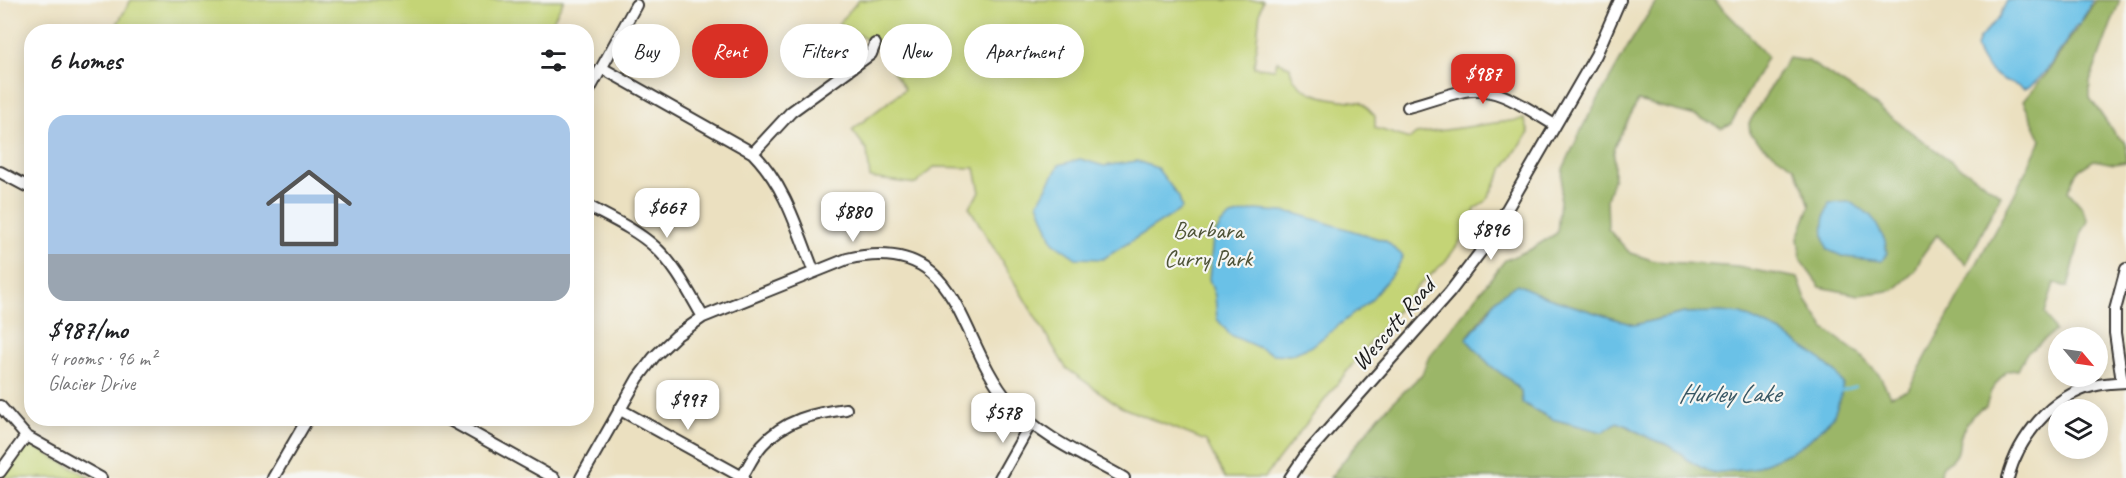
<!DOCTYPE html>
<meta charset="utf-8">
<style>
body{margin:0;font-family:Caveat,sans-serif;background:#f6f6f6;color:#202124;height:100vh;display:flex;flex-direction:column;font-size:22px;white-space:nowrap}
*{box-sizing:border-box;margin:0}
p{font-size:20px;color:#757577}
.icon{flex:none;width:33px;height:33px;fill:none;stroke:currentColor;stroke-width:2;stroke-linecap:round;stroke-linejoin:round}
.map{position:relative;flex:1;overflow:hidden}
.side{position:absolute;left:24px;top:24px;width:570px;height:402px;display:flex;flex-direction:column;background:#fff;border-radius:24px;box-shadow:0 3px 15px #0003}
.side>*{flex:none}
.hud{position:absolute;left:612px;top:24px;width:570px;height:54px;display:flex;gap:12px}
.needle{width:39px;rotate:119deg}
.buttons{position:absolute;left:2048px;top:327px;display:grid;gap:12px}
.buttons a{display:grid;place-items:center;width:60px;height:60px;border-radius:50%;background:#fff;box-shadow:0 3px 15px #0003;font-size:30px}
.price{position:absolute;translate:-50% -51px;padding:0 14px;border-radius:12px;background:#fff;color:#222;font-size:20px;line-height:39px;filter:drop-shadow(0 2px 3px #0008)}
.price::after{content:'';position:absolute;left:50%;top:36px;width:18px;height:14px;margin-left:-9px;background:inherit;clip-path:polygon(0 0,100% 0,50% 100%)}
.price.on{background:#d93025;color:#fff}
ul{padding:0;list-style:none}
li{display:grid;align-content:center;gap:12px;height:318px;padding:0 24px}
li span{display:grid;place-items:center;height:186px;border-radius:18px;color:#555}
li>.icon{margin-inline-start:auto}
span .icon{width:108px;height:108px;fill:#fffc;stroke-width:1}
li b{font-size:26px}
h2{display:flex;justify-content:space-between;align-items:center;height:72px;padding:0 24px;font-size:26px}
.pill{padding:0 21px;border-radius:27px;background:#fff;box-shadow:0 3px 15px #0003;font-size:21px;line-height:54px}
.pill.on{background:#d93025;color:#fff}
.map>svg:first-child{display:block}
.green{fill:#c4d476;stroke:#707849;stroke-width:1.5}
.forest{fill:#9bb667;stroke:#5c6942;stroke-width:1.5;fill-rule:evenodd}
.water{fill:#6ac1e7;stroke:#436e82;stroke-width:1.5}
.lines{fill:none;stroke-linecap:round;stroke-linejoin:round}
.stream{stroke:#6ac1e7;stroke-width:2}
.minor-casing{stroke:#3b3935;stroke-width:14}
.minor{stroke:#fff;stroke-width:10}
.labels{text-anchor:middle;stroke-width:4.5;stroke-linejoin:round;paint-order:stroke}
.park-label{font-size:24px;fill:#4e5337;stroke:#f6f6f2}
.street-label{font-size:24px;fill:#1c1c1c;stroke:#f6f6f2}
.water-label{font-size:26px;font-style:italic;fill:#375663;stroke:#f6f6f2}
</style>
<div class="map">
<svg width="2126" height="478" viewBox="0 0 2126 478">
<rect width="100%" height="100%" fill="#f6f6f2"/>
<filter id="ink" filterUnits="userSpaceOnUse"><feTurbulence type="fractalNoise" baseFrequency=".0167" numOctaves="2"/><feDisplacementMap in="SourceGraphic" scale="12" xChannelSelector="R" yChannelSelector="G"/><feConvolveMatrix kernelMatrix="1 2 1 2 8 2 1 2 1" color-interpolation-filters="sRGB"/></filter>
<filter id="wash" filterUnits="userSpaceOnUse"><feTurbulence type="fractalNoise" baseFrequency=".008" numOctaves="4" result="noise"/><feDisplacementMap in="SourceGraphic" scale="24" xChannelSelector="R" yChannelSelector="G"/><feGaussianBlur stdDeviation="1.35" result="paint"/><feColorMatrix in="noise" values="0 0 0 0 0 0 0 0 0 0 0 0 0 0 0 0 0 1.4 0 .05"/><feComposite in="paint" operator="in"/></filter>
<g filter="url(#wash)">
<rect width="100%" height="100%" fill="#ebe0c0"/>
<path class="green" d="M131,0H564L547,31H113Z
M859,0H1263L1260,12L1254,67L1275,69L1277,61L1290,67C1294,97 1337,100 1361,102L1375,116V128L1410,139L1416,134L1524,119L1529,133L1505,166L1486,201L1475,209L1471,226L1446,261L1417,287L1355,361L1264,478H1225L1206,441L1121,407L1066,368L969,207L980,192L975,168L934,167L916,184L870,178L867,150L852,130L905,89L875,44L838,24Z
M32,446L39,449L91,478H1L24,449Z"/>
<path class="forest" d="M1657,0H1714L1749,35L1767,57L1731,124L1721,128L1696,116L1638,101L1614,147V177L1607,199L1608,229L1630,253L1655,261L1737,267L1798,278L1806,300L1825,329L1860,355L1880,376L1890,396L1908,390L2014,195L2041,140L2023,101L2047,73L2096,0H2120L2090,81V98L2114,133L2126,143V162L2114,164L2094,160L2077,171L2068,191L2081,206L2088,221L2081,235L2068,287L2054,283L2045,313L2055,331L2026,354L2018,370L2006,371L1991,391L1986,407C1973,411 1964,425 1960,439C1958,446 1960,451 1955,457C1952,461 1947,463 1943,465L1939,478H1330L1379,416L1422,374L1428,358L1505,260L1531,249L1557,233L1563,169L1583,126L1630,43ZM1517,285L1545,297L1634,325L1684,313L1779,331L1818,357L1837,374L1833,417L1809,440L1795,450L1686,459C1676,446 1662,444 1648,437C1637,432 1628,426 1617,422L1603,432L1552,419L1522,403L1521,391L1509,379L1491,366L1466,339L1497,298Z
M1788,58L1808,61L1863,96L1931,147L2001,195L1966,265L1937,235L1923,254L1915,271L1894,290L1859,295L1820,287L1801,261L1798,238L1810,206L1803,186L1794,167L1767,149L1750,134L1749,123Z"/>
<path class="water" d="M2007,0H2093L2079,25H2077C2064,42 2044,83 2024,89C1999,78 1985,74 1976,47L1979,39L2000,16Z
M1080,159L1104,166L1137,161L1157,168L1179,197L1182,209L1103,259L1076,258L1053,242L1038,203L1059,165Z
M1850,202L1872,216L1885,241L1887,253L1882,261L1844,257L1828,250C1821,233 1823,220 1829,203Z
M1255,210L1294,213L1386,241L1403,256L1397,268L1370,301L1312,346L1290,355L1273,354L1230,335L1217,319L1215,296L1209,279L1213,238L1221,224L1231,216Z
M1517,284L1545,297L1634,325L1684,313L1720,312L1741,314L1779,331L1818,357L1837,374L1843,384L1840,399L1833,417L1809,440L1795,450L1752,469L1711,473L1686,459L1681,453L1664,443L1651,439L1628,426L1617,422L1603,432L1552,419L1522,403L1521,391L1509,379L1491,366L1466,339L1486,316L1497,298Z"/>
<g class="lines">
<path class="stream" d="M1841,391L1856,387"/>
</g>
</g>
<g filter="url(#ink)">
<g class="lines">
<defs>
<path id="minor" d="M602,68L753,153C786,187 797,229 814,272
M586,96L636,5
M1408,107C1427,102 1445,95 1464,91C1498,85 1527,109 1555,125
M753,153L791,112L871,54L875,44
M0,172L32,189
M586,205C610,218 635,229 655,247C676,266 689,293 703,317
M2122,382L2115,333V310L2126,269
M0,406L26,436L101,478
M619,409L744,478
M446,418L554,478
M0,472L26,436
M742,477C748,467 754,454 762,445C784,420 814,413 846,409
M273,478L308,418
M581,478L638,378L654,357L676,336L703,317L847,259C964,233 955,339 1010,403C1040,437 1085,456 1124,478
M1000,478L1031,423
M1290,478L1305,456L1450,292L1488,242L1596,55L1620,0
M2008,478C2018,438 2052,396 2093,386C2104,383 2115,383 2126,382"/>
</defs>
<use href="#minor" class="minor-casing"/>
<use href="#minor" class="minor"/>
</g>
</g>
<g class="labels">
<g class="park-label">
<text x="1208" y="238">Barbara<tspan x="1208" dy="28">Curry Park</tspan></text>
</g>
<g class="street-label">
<text transform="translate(1393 324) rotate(-49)" y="8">Wescott Road</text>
</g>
<g class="water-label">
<text x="1729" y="402">Hurley Lake</text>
</g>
</g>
</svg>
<div class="buttons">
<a><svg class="needle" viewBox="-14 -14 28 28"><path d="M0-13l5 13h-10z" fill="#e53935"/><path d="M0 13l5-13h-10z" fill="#757577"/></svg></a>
<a><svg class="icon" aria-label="layers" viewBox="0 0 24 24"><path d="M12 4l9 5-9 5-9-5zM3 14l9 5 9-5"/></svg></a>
</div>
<b class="price on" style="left:1483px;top:105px">$987</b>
<b class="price" style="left:667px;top:239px">$667</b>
<b class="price" style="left:853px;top:243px">$880</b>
<b class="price" style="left:1491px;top:261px">$896</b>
<b class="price" style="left:688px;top:431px">$997</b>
<b class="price" style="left:1003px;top:444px">$578</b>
<div class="hud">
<a class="pill">Buy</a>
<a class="pill on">Rent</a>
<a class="pill">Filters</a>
<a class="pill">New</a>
<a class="pill">Apartment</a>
</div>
<section class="side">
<h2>6 homes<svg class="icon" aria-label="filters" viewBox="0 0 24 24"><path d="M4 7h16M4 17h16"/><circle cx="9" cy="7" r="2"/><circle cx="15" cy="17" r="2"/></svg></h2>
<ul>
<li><span style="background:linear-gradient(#a9c7e8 75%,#9aa5b1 0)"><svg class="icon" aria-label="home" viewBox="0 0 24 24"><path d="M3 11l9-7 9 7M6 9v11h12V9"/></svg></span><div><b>$987/mo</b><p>4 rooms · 96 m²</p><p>Glacier Drive</p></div></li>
</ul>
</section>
</div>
